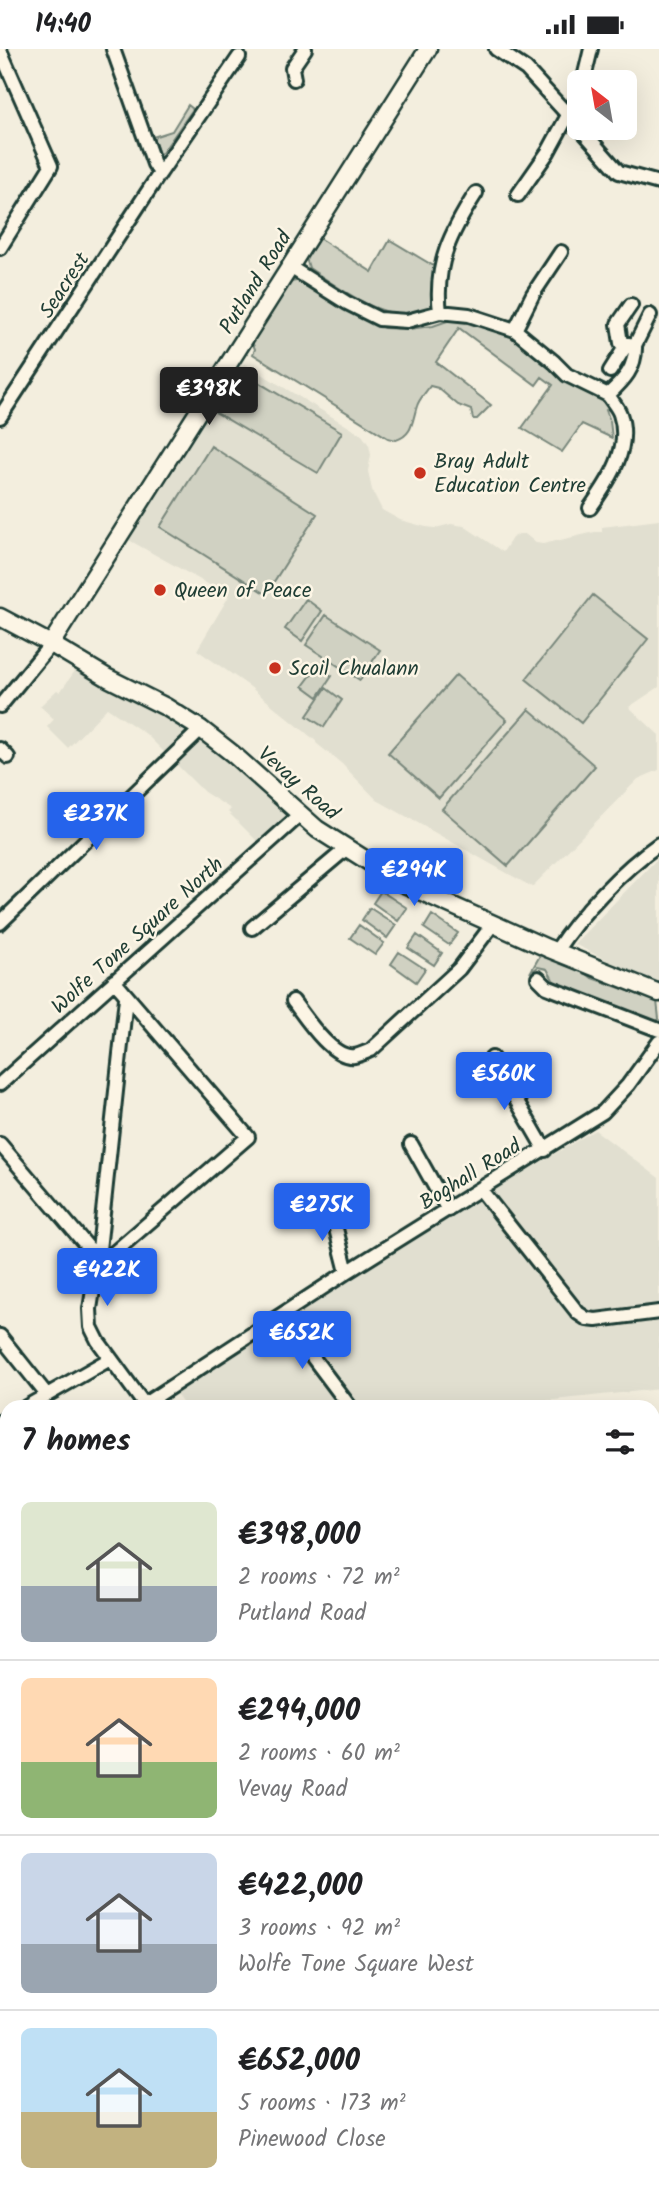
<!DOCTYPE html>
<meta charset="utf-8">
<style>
body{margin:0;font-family:Kalam,sans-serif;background:#f2f2f2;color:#202124;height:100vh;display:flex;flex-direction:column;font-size:26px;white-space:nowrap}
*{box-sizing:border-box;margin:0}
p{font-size:23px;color:#757577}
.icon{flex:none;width:38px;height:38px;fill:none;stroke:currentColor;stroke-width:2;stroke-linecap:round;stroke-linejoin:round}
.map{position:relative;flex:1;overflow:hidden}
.side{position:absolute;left:0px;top:1351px;width:660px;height:798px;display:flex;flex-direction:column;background:#fff;border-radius:21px 21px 0 0;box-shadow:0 7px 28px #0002}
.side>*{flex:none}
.needle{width:46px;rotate:329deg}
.tools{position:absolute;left:567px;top:21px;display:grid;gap:14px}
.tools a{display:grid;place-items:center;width:70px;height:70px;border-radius:10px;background:#fff;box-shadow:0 7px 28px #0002;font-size:35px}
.price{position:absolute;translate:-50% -60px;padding:0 16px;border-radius:7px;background:#2563eb;color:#fff;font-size:23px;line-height:46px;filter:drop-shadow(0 2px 4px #0008)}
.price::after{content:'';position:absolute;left:50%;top:42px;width:21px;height:16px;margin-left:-10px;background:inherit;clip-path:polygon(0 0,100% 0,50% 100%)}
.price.current{background:#222;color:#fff}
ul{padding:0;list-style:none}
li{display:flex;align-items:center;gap:21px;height:175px;padding:0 21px}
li+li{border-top:2px solid #e0e0e0}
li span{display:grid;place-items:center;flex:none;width:196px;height:140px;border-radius:10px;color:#555}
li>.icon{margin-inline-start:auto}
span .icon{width:84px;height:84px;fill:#fffc;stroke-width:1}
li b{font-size:30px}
h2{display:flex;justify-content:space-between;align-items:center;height:84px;padding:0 21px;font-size:30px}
.status{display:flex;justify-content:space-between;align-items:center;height:49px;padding:0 35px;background:#fff;direction:ltr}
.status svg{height:19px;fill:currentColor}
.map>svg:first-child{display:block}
.built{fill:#e1dfd0}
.green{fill:#d0d1c2;stroke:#78877b;stroke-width:2}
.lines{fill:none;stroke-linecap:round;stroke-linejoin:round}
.river{stroke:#a0a89b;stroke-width:16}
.minor-casing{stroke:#1f3d34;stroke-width:18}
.major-casing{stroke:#1f3d34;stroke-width:21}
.minor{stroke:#fcf5e5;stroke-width:12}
.major{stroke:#fcf5e5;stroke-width:16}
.poi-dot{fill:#c8321e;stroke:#fcf5e5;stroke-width:2.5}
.labels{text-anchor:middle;stroke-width:5;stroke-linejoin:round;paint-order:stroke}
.street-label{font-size:21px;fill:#1f3d34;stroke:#fcf5e5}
.poi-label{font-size:21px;fill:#1f3d34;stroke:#fcf5e5;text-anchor:start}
</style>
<div class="status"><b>14:40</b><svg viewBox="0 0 49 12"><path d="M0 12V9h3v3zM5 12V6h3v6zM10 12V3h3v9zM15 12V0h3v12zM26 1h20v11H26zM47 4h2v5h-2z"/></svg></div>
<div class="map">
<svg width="659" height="2149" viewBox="0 0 659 2149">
<rect width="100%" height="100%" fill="#f3eede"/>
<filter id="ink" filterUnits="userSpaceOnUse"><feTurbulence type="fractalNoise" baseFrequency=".0143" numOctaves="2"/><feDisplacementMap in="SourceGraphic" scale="14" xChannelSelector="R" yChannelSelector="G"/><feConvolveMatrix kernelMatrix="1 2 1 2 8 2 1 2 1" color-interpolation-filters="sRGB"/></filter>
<g filter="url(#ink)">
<path class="built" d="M245,315L362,386L369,396L371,406L368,422L372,441L382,461L400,471L426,478L435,479L451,475L464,477L503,503L512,489L519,485H525L536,494L543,495L595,483H602V478L659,471V638L629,658L659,686V721L638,730L532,838L377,751L342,715L316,694V692L249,637L197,601L229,547L127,490L238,318Z
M77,619L129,645L204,690L287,762V767L258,793L228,763L231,760L204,743L146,685L107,659L68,699L47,678L54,670L40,657L57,641L60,643Z
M659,808V933L640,927L574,895Z
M595,1081L659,1129V1340L525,1354L521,1358H185L175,1343L397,1198Z
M7,1468V1702L0,1692V1473Z
M0,2073L7,2088V2142H41L43,2145L36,2149H0Z
M97,2142H543V2149H86Z"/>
<path class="green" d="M188,56L193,60L162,104L159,105L153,88L172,82Z
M317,188L372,223L390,191L437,219L433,257C395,284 340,239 309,219L306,209L317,193Z
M301,231L358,268L384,279L408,280L433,277L456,269L475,271L503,281L532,299L564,327L608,352L612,359L606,361L610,372L612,389L582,375L562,403L522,379L553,336L542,328L536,336L459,279L436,313L491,356L477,370H473L471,361L458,356L438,339L430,337C426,343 419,350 417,357C412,372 413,386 396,391L388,389L253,305L255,300L252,293L255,287L291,233Z
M241,323L342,383L318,424L215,363Z
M211,397L317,465L266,545L160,478Z
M593,546L648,590L581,674L526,630Z
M306,550L322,562L302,592L285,580Z
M326,566L380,601L360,631L306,596Z
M318,617L332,627L318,648L303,637Z
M456,626L507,671L439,749L388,704Z
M326,639L342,651L324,678L307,667Z
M529,660L595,717L508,817L442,760Z
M381,842L407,859L398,872L373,854Z
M370,859L396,876L387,889L362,871Z
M432,866L458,884L449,896L424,879Z
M359,876L384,894L375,906L350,889Z
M417,886L442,904L434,916L408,899Z
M399,903L425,920L416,933L391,915Z
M542,903L577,917L592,929L657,952L659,970L656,973H648L556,936L547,920L538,918L530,924Z
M0,1692L7,1702V1756L0,1746Z
M656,1911H659V1991L653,1986V1914Z
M543,2142H620V2149H543Z"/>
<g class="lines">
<path class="river" d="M569,2149L570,2142"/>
<defs>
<path id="minor" d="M496,0L526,20L579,78
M0,1L51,117L0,199
M294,30L292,19L305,0
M583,33L591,0
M580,79L619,123L659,134
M160,124L239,8
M518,146L548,103L579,46
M290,218L347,254L379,270L407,272L440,263L469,266L515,281L554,313L567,326L608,346C624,331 636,319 635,296L621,294L618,275L631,256
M440,263C434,216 451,183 476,144
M515,281L533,245L561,203
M635,296L650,266
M610,322L627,295
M0,368L160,124L154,115L113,0
M590,459C608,433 632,400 620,365C618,359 612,352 608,346
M0,657L51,595
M0,700L8,708
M0,874L201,680
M252,879L347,799
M556,902C580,865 623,820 659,795
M538,929L547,938L659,981
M126,949L98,1210L90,1260L91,1278L98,1292L144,1355
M293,952C305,968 332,1010 354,1007C360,1006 366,1003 371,1001L459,920L493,875
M492,1009L545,1101
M0,1035L300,766
M0,1095L98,1210
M411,1095L448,1161
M481,1141L578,1264L587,1270L596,1271L659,1263
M323,1153L333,1168L347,1223
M98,1210L109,1208L248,1088L114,932
M281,1266L350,1358
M0,1287L47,1346
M26,1358L110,1310
M140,1358L347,1223L603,1063L628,1036L659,993
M0,1373L7,1369
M653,1404H659
M0,1434L7,1425
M0,1462L7,1457
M653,1463L655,1460
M0,1798L7,1793
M653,1803L659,1804
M653,1903H659
M0,1927L7,1921
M653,1991L659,1995
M653,2039L659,2030
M629,2149L630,2142"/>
<path id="major" d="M0,568L51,595L108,629L166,658L201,680L233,705L317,780L404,835L547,899L659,944
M51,595L428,0
M653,1649L659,1641
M65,2149L76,2142"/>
</defs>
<use href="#minor" class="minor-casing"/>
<use href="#major" class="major-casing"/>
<use href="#minor" class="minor"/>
<use href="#major" class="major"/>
</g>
</g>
<g class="poi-dot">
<circle cx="420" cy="424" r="7"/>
<circle cx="160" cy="541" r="7"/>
<circle cx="275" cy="619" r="7"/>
</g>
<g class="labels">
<g class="street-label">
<text transform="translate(255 233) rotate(-58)" y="7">Putland Road</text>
<text transform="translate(64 236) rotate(-57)" y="7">Seacrest</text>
<text transform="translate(299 734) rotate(41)" y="7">Vevay Road</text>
<text transform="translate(137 886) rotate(-42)" y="7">Wolfe Tone Square North</text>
<text transform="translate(470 1125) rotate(-32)" y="7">Boghall Road</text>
</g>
<g class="poi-label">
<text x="434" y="419">Bray Adult<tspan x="434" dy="24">Education Centre</tspan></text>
<text x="174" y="548">Queen of Peace</text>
<text x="289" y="626">Scoil Chualann</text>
</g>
</g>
</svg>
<div class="tools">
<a><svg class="needle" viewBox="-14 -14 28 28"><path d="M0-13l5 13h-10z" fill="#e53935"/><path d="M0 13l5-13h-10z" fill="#757577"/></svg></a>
</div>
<b class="price current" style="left:209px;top:378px">€398K</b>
<b class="price" style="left:96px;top:803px">€237K</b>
<b class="price" style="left:414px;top:859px">€294K</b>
<b class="price" style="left:504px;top:1063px">€560K</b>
<b class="price" style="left:322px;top:1194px">€275K</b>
<b class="price" style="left:107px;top:1259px">€422K</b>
<b class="price" style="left:302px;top:1322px">€652K</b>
<section class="side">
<h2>7 homes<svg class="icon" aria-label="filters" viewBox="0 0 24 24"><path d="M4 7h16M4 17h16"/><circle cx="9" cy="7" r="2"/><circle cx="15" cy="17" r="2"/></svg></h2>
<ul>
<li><span style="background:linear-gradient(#dfe7d0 60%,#9aa5b1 0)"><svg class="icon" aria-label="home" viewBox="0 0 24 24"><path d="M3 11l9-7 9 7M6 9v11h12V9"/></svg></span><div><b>€398,000</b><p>2 rooms · 72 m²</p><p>Putland Road</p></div></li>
<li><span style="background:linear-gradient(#ffd9b3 60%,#8fb573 0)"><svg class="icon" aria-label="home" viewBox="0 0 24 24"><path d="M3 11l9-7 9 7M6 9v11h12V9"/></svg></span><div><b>€294,000</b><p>2 rooms · 60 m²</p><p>Vevay Road</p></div></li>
<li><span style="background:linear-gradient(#c9d6e8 65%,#9aa5b1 0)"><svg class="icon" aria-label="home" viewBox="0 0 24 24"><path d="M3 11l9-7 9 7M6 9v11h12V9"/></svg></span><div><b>€422,000</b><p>3 rooms · 92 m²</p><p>Wolfe Tone Square West</p></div></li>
<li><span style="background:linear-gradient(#bfe0f5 60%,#c2b280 0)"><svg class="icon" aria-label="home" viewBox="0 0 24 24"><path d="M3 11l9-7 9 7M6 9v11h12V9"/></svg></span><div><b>€652,000</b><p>5 rooms · 173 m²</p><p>Pinewood Close</p></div></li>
</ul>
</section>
</div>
